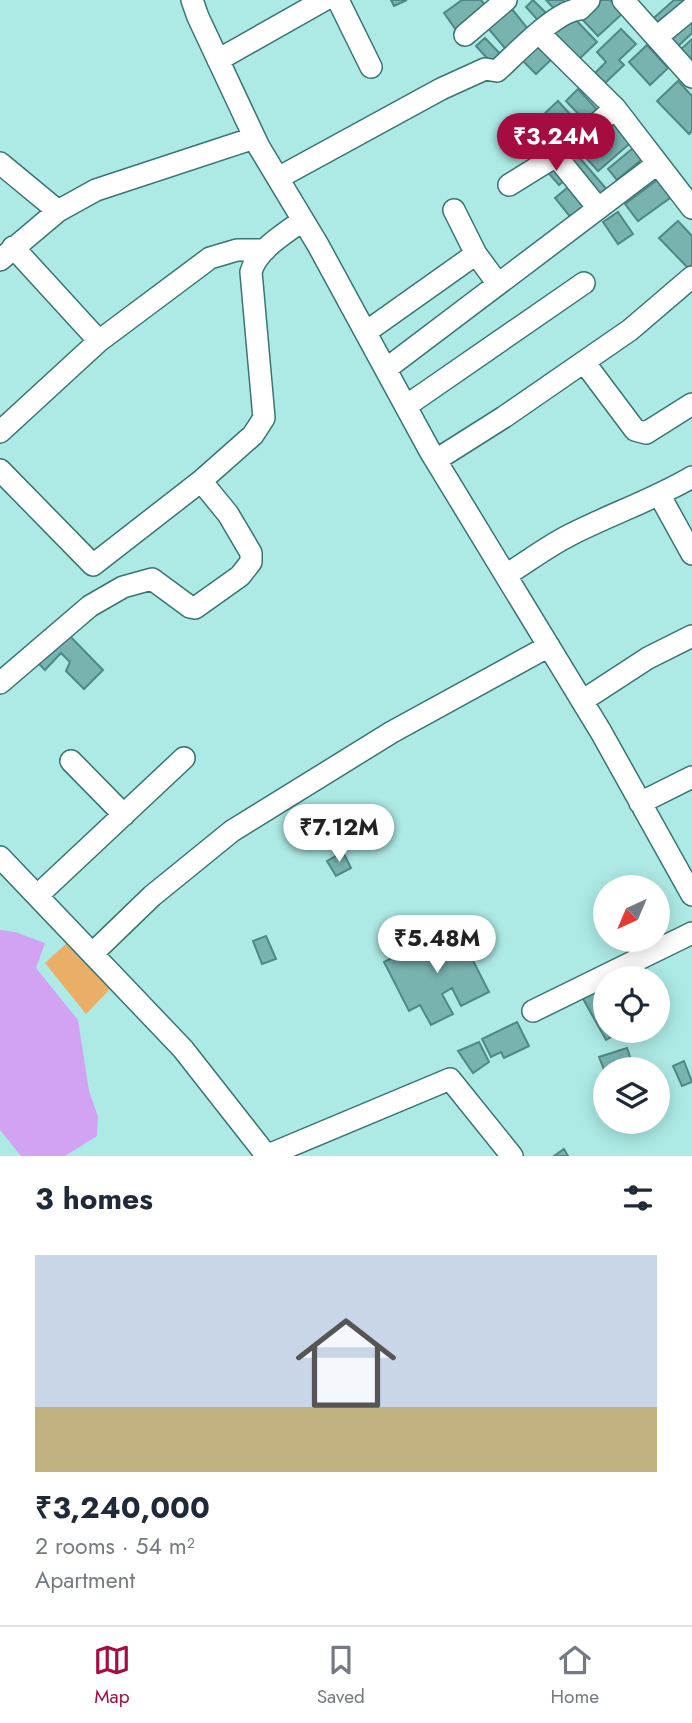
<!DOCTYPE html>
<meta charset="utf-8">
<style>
body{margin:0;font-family:Jost,sans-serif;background:#f2f2f3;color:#1f2937;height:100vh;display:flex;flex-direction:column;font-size:26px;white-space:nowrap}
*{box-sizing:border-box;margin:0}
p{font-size:23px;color:#747a83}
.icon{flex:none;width:38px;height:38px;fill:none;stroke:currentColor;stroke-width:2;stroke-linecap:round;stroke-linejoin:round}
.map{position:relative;height:1156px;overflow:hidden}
.sheet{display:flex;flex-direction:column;background:#fff;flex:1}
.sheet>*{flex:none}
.needle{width:46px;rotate:224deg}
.fabs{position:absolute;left:593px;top:875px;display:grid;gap:14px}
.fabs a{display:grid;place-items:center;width:77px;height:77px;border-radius:50%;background:#fff;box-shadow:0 4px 18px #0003;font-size:35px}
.price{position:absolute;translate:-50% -60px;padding:0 16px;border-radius:24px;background:#fff;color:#222;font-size:23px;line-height:46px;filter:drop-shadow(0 2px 4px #0008)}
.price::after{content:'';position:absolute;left:50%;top:42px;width:21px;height:16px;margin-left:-10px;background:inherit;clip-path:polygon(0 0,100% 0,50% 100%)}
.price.active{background:#a50c40;color:#fff}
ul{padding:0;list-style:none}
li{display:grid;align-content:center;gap:14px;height:371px;padding:0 35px}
li span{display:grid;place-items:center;height:217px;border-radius:0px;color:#555}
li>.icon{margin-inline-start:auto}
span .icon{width:126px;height:126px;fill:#fffc;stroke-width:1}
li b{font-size:30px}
h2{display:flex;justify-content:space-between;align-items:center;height:84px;padding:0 35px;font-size:30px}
.tab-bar{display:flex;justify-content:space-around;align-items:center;height:98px;border-top:2px solid #e0e1e3;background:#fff;font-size:19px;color:#747a83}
.tab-bar a{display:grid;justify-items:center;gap:4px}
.tab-bar .active{color:#a50c40}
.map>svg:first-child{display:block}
.green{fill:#e9af67}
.water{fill:#d2a3f2}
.building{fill:#78b3b0;stroke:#4e8985;stroke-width:2}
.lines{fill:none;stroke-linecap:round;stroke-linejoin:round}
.minor-casing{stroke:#3a7471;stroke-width:24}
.minor{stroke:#fff;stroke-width:21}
</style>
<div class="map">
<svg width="692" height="1156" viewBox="0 0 692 1156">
<rect width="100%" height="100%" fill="#adeae5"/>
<path class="green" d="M68,942L110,989L86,1014L45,963Z"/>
<path class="water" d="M0,930L15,932L45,943L36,968L78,1020L89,1091L98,1117L97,1136L65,1156H21L0,1130Z"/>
<path class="building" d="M391,0H407L394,6Z
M462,0H481L487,7L456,30L444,13Z
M533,0L553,20L545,28L526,7Z
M546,0H563L568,6L559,14Z
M598,0H610L623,13L598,36L580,17Z
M674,0H691L656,32L648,23Z
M511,8L533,35L510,54L488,28Z
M692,11V33L674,50L663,38Z
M572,16L597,42L577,61L552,34Z
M621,29L636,44L619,60L624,65L605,83L595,73L606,62L597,52Z
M485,38L506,60L497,69L476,46Z
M541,38L556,55L536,74L520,58Z
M692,39V64L679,51Z
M647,45L668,68L650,85L629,62Z
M678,81L692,96V131L689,134L657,101Z
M578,89L600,113L588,124L566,101Z
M558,101L582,127L569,140L544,114Z
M616,117L635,139L598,171L579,150Z
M638,144L647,155L617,180L608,169Z
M572,149L609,192L600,200L563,157Z
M554,161L568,177L559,185L545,169Z
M664,175L677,193L638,221L625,204Z
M572,184L589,205L572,219L555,198Z
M618,212L633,234L618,244L603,222Z
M678,221L692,236V268L690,270L659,238Z
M64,630L103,670L84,689L66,671L70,662L61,653L45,670L34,659Z
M343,852L351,868L336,876L327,861Z
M455,925L489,992L461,1006L452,988L442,994L453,1014L431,1025L420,1005L409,1011L384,962Z
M266,936L276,959L262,964L253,941Z
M606,986V1031H622L606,1040L581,995Z
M517,1022L529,1046L504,1058L501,1052L491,1057L482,1039Z
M479,1042L489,1062L473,1073L458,1051Z
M627,1048L634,1068L606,1069V1075L599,1057Z
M684,1061L692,1082L682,1086L673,1066Z
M564,1149L568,1156H554Z"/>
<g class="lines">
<defs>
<path id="minor" d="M192,0L198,17L259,147L318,245L430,451L601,732L692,895
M338,0L371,67
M623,0L692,77
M539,33L615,108L692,208
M465,35L506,0
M657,37L692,8
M218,60L324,0
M556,156L598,208
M0,163L58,211
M278,178L441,89L485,69L497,71C516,54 555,11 580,9L589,0
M509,185L572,146L615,108
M454,210L476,254L498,284
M13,247L99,341
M0,260L58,211L96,190L254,138
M366,332L476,254
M584,362L635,430L646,433L692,404
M386,369L657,164
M406,406L584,283
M0,432L99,341L210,258L237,250H265
M436,460L504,417L630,330L692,277
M0,470L93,565L201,481
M660,496L692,554
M506,575C527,562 548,546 570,535C611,514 653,500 692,477
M0,683L90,606L123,587L152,579L190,607L195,608L240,576L251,562V553L228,514L201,481L253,435L264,418L251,272C257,249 285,234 303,220
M582,701L648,658L692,636
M71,761L124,815
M640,803L692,777
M0,857L183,1049L267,1156
M38,895L184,758
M93,953L152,896L232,831L392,732L549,646
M533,1011L692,933
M266,1156L450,1079L512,1156"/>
</defs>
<use href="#minor" class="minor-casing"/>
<use href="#minor" class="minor"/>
</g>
</svg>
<div class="fabs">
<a><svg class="needle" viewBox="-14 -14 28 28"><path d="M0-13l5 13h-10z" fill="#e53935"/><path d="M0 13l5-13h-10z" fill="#747a83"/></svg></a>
<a><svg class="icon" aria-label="locate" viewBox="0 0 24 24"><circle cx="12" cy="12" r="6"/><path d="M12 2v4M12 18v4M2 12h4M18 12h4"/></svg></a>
<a><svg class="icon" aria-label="layers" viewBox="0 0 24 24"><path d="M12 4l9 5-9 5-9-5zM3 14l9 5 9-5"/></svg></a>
</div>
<b class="price active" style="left:556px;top:173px">₹3.24M</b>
<b class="price" style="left:339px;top:864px">₹7.12M</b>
<b class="price" style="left:437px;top:975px">₹5.48M</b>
</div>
<section class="sheet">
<h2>3 homes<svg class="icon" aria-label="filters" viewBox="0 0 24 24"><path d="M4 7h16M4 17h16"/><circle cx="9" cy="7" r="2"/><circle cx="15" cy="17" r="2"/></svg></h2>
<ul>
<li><span style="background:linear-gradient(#c9d6e8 70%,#c2b280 0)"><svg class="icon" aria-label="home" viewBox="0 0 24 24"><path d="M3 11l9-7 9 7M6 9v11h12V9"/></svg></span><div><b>₹3,240,000</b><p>2 rooms · 54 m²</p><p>Apartment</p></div></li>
</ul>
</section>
<nav class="tab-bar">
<a class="active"><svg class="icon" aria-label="map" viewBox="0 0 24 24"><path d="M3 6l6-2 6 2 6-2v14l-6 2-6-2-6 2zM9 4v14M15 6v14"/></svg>Map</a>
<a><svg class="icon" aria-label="saved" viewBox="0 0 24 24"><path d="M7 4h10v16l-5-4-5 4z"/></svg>Saved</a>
<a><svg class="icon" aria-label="home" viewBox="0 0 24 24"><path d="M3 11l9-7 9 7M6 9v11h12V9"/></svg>Home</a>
</nav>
